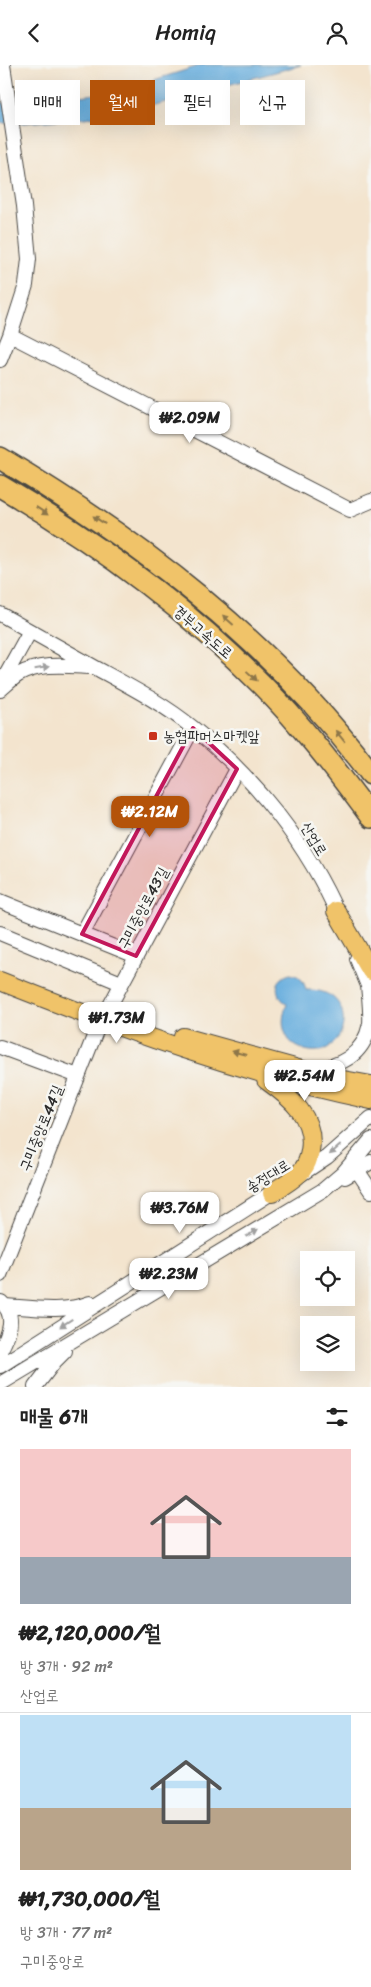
<!DOCTYPE html>
<html lang="ko">
<meta charset="utf-8">
<style>
body{margin:0;font-family:Sriracha,"Poor Story",sans-serif;background:#f2f2f2;color:#222;height:100vh;display:flex;flex-direction:column;font-size:19px;white-space:nowrap}
*{box-sizing:border-box;margin:0}
p{font-size:16px;color:#767676}
.icon{flex:none;width:28px;height:28px;fill:none;stroke:currentColor;stroke-width:2;stroke-linecap:round;stroke-linejoin:round}
.map{position:relative;height:1322px;overflow:hidden}
.drawer{display:flex;flex-direction:column;background:#fff;flex:1}
.drawer>*{flex:none}
.guide{position:absolute;left:15px;top:15px;width:341px;height:45px;display:flex;gap:10px}
.tools{position:absolute;left:300px;top:1186px;display:grid;gap:10px}
.tools a{display:grid;place-items:center;width:55px;height:55px;border-radius:0px;background:#fff;box-shadow:0 5px 20px #0002;font-size:25px}
.price{position:absolute;translate:-50% -42px;padding:0 11px;border-radius:10px;background:#fff;color:#222;font-size:16px;line-height:32px;filter:drop-shadow(0 1px 2px #0008)}
.price::after{content:'';position:absolute;left:50%;top:30px;width:15px;height:11px;margin-left:-8px;background:inherit;clip-path:polygon(0 0,100% 0,50% 100%)}
.price.current{background:#b45309;color:#fff}
ul{padding:0;list-style:none}
li{display:grid;align-content:center;gap:10px;height:265px;padding:0 20px}
li+li{border-top:1px solid #e0e0e0}
li span{display:grid;place-items:center;height:155px;border-radius:0px;color:#555}
li>.icon{margin-inline-start:auto}
span .icon{width:90px;height:90px;fill:#fffc;stroke-width:1}
li b{font-size:21px}
h2{display:flex;justify-content:space-between;align-items:center;height:60px;padding:0 20px;font-size:21px}
.pill{padding:0 18px;border-radius:0px;background:#fff;box-shadow:0 5px 20px #0002;font-size:18px;line-height:45px}
.pill.current{background:#b45309;color:#fff}
header{display:flex;justify-content:space-between;align-items:center;height:65px;padding:0 20px;background:#fff;font-size:22px;font-weight:600}
.map>svg:first-child{display:block}
.water{fill:#68aede;stroke:#4a6c84}
.lines{fill:none;stroke-linecap:round;stroke-linejoin:round}
.minor-casing{stroke:#494743;stroke-width:16}
.major-casing{stroke:#494743;stroke-width:20}
.highway-casing{stroke:#494743;stroke-width:24}
.minor{stroke:#fff;stroke-width:14}
.major{stroke:#f0c369;stroke-width:18}
.highway{stroke:#f0c369;stroke-width:21}
.oneway{fill:#8e774a}
.oneway2{fill:#a0a0a0}
.marked{fill:#c2185b;fill-opacity:0.2;stroke:#c2185b;stroke-width:4;stroke-linejoin:round}
.poi-dot{fill:#c8321e;stroke:#f6f6f2;stroke-width:2}
.labels{text-anchor:middle;stroke-width:5;stroke-linejoin:round;paint-order:stroke}
.street-label{font-size:15px;fill:#2b2b2b;stroke:#f6f6f2}
.poi-label{font-size:15px;fill:#2b2b2b;stroke:#f6f6f2;text-anchor:start}
</style>
<header><svg class="icon" aria-label="back" viewBox="0 0 24 24"><path d="M15 5l-7 7 7 7"/></svg>Homiq<svg class="icon" aria-label="person" viewBox="0 0 24 24"><circle cx="12" cy="8" r="4"/><path d="M4 21q1-7 8-7t8 7"/></svg></header>
<div class="map">
<svg width="371" height="1322" viewBox="0 0 371 1322">
<rect width="100%" height="100%" fill="#f6f6f2"/>
<filter id="ink" filterUnits="userSpaceOnUse"><feTurbulence type="fractalNoise" baseFrequency=".02" numOctaves="2"/><feDisplacementMap in="SourceGraphic" scale="10" xChannelSelector="R" yChannelSelector="G"/><feConvolveMatrix kernelMatrix="1 2 1 2 8 2 1 2 1" color-interpolation-filters="sRGB"/></filter>
<filter id="wash" filterUnits="userSpaceOnUse"><feTurbulence type="fractalNoise" baseFrequency=".0096" numOctaves="4" result="noise"/><feDisplacementMap in="SourceGraphic" scale="20" xChannelSelector="R" yChannelSelector="G"/><feGaussianBlur stdDeviation="1.12" result="paint"/><feColorMatrix in="noise" values="0 0 0 0 0 0 0 0 0 0 0 0 0 0 0 0 0 1.4 0 .05"/><feComposite in="paint" operator="in"/></filter>
<g filter="url(#wash)">
<rect width="100%" height="100%" fill="#f3e4ce"/>
<path class="water" d="M202,0H301L118,50L25,58H0V38L24,37L115,27Z
M290,909C300,910 304,916 306,925C363,923 348,997 305,985C299,983 293,980 289,975C281,963 282,951 287,939C274,930 273,914 290,909Z"/>
</g>
<g filter="url(#ink)">
<g class="lines">
<defs>
<path id="minor" d="M10,270L350,445L371,436
M0,295L10,270L26,220L29,194L24,141L3,0
M0,549C32,567 64,585 96,603C129,621 164,639 193,663C256,714 308,780 340,854
M0,620L30,566
M0,625C6,620 12,614 18,610C40,597 68,601 92,602
M0,836L136,891
M0,868L121,918
M82,869L193,663
M357,894L371,928
M107,946L237,704
M0,982L78,1011
M311,1007C340,1000 363,992 370,959C371,948 369,932 368,920
M357,1105L371,1126
M300,1110L327,1092L371,1053
M345,1112L371,1097
M0,1210L100,956
M6,1241C33,1243 64,1248 90,1238
M0,1286C9,1270 17,1250 1,1237
M0,1301L279,1123
M0,1319L323,1125L343,1108L371,1075
M35,1322L55,1296L65,1286"/>
<path id="major" d="M336,846L371,906
M0,916C123,965 241,1008 371,1035
M183,972L327,1012L371,1020
M266,1015C290,1032 316,1053 310,1086C309,1092 307,1099 303,1104C296,1114 281,1121 272,1128"/>
<path id="highway" d="M0,393C141,477 272,577 371,709
M0,421C94,476 185,542 262,620C302,660 337,706 371,752"/>
</defs>
<use href="#minor" class="minor-casing"/>
<use href="#major" class="major-casing"/>
<use href="#highway" class="highway-casing"/>
<use href="#minor" class="minor"/>
<use href="#major" class="major"/>
<use href="#highway" class="highway"/>
</g>
<defs><path id="oneway-solid" d="M-6-.8H1V-3.2L6.5 0L1 3.2V.8H-6Z" transform="scale(1.25)"/></defs>
<g class="oneway">
<use href="#oneway-solid" transform="translate(42 446) rotate(33)"/>
<use href="#oneway-solid" transform="translate(99 455) rotate(-146)"/>
<use href="#oneway-solid" transform="translate(228 555) rotate(-138)"/>
<use href="#oneway-solid" transform="translate(252 611) rotate(43)"/>
<use href="#oneway-solid" transform="translate(340 671) rotate(-129)"/>
<use href="#oneway-solid" transform="translate(239 988) rotate(-165)"/>
</g>
<g class="oneway2">
<use href="#oneway-solid" transform="translate(42 603) rotate(-10)"/>
<use href="#oneway-solid" transform="translate(335 1085) rotate(139)"/>
<use href="#oneway-solid" transform="translate(252 1168) rotate(-31)"/>
<use href="#oneway-solid" transform="translate(66 1258) rotate(147)"/>
</g>
</g>
<path class="marked" d="M193,663L237,704L136,891L82,869Z"/>
<rect class="poi-dot" x="148" y="666" width="10" height="10" rx="2.5"/>
<g class="labels">
<g class="street-label">
<text transform="translate(203 567) rotate(41)" y="5">경부고속도로</text>
<text transform="translate(314 774) rotate(59)" y="5">산업로</text>
<text transform="translate(143 843) rotate(-62)" y="5">구미중앙로43길</text>
<text transform="translate(41 1063) rotate(-68)" y="5">구미중앙로44길</text>
<text transform="translate(268 1111) rotate(-32)" y="5">송정대로</text>
</g>
<g class="poi-label">
<text x="163" y="676">농협파머스마켓앞</text>
</g>
</g>
</svg>
<div class="tools">
<a><svg class="icon" aria-label="locate" viewBox="0 0 24 24"><circle cx="12" cy="12" r="6"/><path d="M12 2v4M12 18v4M2 12h4M18 12h4"/></svg></a>
<a><svg class="icon" aria-label="layers" viewBox="0 0 24 24"><path d="M12 4l9 5-9 5-9-5zM3 14l9 5 9-5"/></svg></a>
</div>
<b class="price" style="left:190px;top:379px">₩2.09M</b>
<b class="price current" style="left:150px;top:773px">₩2.12M</b>
<b class="price" style="left:117px;top:979px">₩1.73M</b>
<b class="price" style="left:305px;top:1037px">₩2.54M</b>
<b class="price" style="left:180px;top:1169px">₩3.76M</b>
<b class="price" style="left:169px;top:1235px">₩2.23M</b>
<div class="guide">
<a class="pill">매매</a>
<a class="pill current">월세</a>
<a class="pill">필터</a>
<a class="pill">신규</a>
</div>
</div>
<section class="drawer">
<h2>매물 6개<svg class="icon" aria-label="filters" viewBox="0 0 24 24"><path d="M4 7h16M4 17h16"/><circle cx="9" cy="7" r="2"/><circle cx="15" cy="17" r="2"/></svg></h2>
<ul>
<li><span style="background:linear-gradient(#f6c9c9 70%,#9aa5b1 0)"><svg class="icon" aria-label="home" viewBox="0 0 24 24"><path d="M3 11l9-7 9 7M6 9v11h12V9"/></svg></span><div><b>₩2,120,000/월</b><p>방 3개 · 92 m²</p><p>산업로</p></div></li>
<li><span style="background:linear-gradient(#bfe0f5 60%,#b9a48a 0)"><svg class="icon" aria-label="home" viewBox="0 0 24 24"><path d="M3 11l9-7 9 7M6 9v11h12V9"/></svg></span><div><b>₩1,730,000/월</b><p>방 3개 · 77 m²</p><p>구미중앙로</p></div></li>
</ul>
</section>
